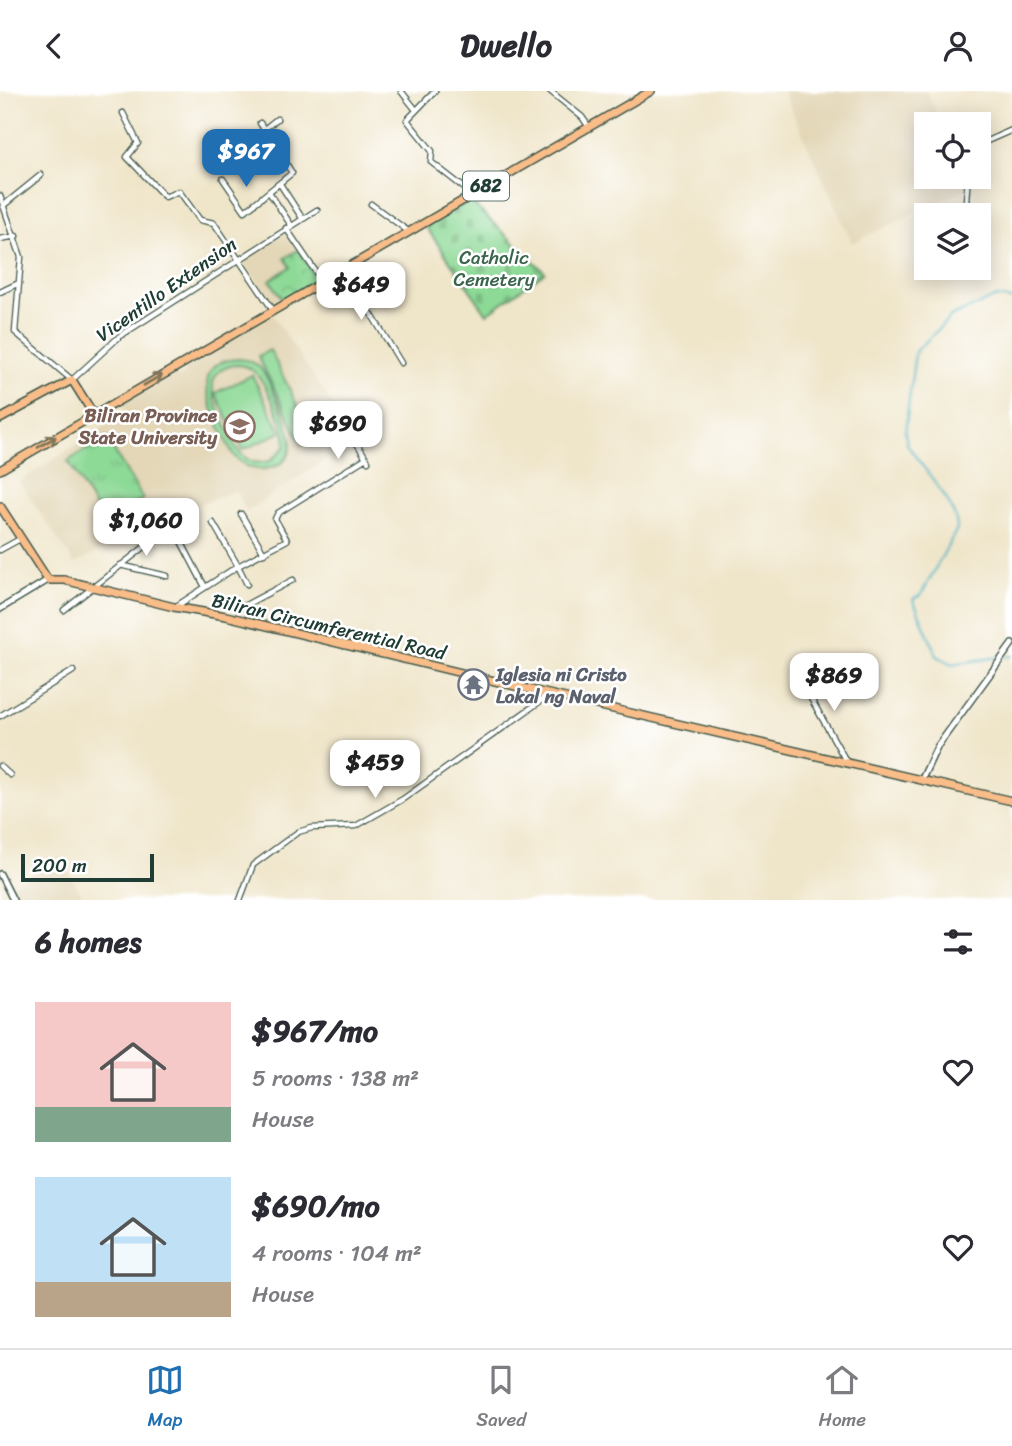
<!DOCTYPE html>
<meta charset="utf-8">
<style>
body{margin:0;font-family:Sriracha,sans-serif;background:#f7f7f7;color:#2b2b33;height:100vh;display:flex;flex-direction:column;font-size:26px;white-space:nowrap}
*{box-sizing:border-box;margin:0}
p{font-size:23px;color:#7c7c81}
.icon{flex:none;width:38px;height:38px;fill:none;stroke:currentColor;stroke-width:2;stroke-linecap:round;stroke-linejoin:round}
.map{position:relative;height:809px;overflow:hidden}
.drawer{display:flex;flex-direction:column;background:#fff;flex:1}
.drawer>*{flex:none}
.fabs{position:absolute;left:914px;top:21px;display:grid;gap:14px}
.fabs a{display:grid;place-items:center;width:77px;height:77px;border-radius:0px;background:#fff;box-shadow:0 4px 18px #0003;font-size:35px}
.scale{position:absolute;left:21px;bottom:18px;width:133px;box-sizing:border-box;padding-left:7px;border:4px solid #1f3d34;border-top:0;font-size:19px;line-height:24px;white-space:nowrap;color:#1f3d34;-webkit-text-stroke:5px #fff;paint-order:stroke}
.price{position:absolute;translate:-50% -60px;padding:0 16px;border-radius:14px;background:#fff;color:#222;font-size:23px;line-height:46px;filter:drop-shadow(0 2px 4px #0008)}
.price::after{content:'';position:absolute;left:50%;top:42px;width:21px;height:16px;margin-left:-10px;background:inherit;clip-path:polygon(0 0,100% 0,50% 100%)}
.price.selected{background:#1f6fb2;color:#fff}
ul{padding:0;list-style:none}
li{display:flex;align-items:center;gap:21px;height:175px;padding:0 35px}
li span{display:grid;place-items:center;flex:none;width:196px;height:140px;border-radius:0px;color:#555}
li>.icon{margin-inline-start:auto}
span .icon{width:84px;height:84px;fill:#fffc;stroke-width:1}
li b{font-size:30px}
h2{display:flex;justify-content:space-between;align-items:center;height:84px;padding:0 35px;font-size:30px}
header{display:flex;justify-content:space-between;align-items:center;height:91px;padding:0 35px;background:#fff;font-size:32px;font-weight:700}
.tab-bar{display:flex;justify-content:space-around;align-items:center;height:98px;border-top:2px solid #e1e1e2;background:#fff;font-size:19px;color:#7c7c81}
.tab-bar a{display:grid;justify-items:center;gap:4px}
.tab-bar .selected{color:#1f6fb2}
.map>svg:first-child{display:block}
.built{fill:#e3d7b7}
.grass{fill:url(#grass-tufts);stroke:#568b65;stroke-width:2}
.cemetery{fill:url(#cemetery-stones);stroke:#568b65;stroke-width:2}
.park{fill:url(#park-crowns);stroke:#568b65;stroke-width:2}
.pitch{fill:#8dd996;stroke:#568b65;stroke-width:2;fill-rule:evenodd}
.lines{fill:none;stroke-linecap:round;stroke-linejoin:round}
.stream{stroke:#48b3c6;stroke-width:2}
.minor-casing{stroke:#3e564a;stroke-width:7}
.tertiary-casing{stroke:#3e564a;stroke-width:8}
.primary-casing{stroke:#3e564a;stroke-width:10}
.minor{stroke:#fff;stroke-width:4.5}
.tertiary{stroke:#fff;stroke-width:5}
.primary{stroke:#f8bd89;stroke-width:7}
.oneway{stroke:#81775a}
.labels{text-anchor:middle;stroke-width:5;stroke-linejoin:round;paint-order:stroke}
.shield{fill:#fff;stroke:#627771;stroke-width:2}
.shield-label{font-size:18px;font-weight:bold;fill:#1f3d34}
.park-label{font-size:19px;fill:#3a644c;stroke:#fff}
.street-label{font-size:19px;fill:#1f3d34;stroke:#fff}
.education-label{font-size:19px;font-weight:bold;fill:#785e54;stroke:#fff;text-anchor:end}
.worship-label{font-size:19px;font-weight:bold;fill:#5b616d;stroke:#fff;text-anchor:start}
</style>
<header><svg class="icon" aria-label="back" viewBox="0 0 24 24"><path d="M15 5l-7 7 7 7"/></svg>Dwello<svg class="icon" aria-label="person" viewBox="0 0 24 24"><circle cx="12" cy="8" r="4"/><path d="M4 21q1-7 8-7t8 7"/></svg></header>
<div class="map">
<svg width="1012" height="809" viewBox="0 0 1012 809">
<defs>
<pattern id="grass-tufts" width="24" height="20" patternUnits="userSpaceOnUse" patternTransform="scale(1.75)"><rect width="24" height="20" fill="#8dd996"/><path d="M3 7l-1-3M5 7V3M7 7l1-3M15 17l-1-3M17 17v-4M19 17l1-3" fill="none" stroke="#79bb82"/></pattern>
<pattern id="cemetery-stones" width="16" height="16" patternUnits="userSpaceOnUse" patternTransform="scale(1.75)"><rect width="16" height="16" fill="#8dd996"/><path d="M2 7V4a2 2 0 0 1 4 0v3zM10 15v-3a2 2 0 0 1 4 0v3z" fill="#79bb82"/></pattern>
<pattern id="park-crowns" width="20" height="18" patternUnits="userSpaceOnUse" patternTransform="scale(1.75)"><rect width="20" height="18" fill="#8dd996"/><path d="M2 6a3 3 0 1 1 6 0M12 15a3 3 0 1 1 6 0" fill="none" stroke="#79bb82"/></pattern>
</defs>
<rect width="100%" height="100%" fill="#fff"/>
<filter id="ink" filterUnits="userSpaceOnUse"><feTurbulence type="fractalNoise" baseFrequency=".0143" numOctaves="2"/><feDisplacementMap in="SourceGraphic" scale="14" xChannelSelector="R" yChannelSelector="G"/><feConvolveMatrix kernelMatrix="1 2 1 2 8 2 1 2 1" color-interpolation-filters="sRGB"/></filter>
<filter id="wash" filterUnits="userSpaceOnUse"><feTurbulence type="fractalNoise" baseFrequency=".00686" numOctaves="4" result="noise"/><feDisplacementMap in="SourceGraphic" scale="28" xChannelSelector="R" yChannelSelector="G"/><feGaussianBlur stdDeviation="1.57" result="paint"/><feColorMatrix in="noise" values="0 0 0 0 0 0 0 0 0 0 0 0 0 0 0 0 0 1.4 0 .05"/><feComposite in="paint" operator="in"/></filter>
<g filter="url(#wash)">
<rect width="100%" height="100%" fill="#efe5c9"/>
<path class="built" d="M783,0H926L941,33H926V86H965L970,96L852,152Z
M286,141L317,188L273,214L242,168Z
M272,223L356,349L247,420L235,400L154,430L75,473L19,391L127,321L122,310L175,280L178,287L185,284L182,276Z
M60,767L82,804L73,809H14L9,796Z"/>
<path class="grass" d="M106,346L143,408L103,430L68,370Z"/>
<path class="cemetery" d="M470,110L545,181L487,223L426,136Z"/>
<path class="park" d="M298,159L317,188L283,209L270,189L290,176L285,167Z"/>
<path class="pitch" d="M270,259L314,348L302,354L258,265Z
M240,268C247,269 255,271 260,277C267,284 271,296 275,305C287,329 309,373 263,378C254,379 245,375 238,369C229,361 225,347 220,336C208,309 191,269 240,268ZM236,274C242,274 247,275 252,279C265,288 289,341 285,356L270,370C263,372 256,373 249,369C236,362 231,346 225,333C215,312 199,279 236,274Z
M252,284L281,341L243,359L215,302Z"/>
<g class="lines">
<path class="stream" d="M1000,566L952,573L937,565L913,508L921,504L957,438C958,413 920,375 907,353L905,342L915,261L952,225L997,206L1012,209
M1006,566L1012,565"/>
</g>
</g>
<g filter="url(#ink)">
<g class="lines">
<defs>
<path id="minor" d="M401,0L416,19
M435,0L407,29L432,60L431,71L472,103
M550,0L582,26L589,36
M123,22L138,52L127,66L165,106L179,100L200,129L214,132L273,219
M263,39L277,28
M978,54L1012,39
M968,86L966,109L972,124
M223,88L245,120L292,82L260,32
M280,93L302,127
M269,101L291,134
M0,105L21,166L15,241L72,289L120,245L317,119
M371,113L408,140
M4,114L41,84
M286,137L322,190
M978,141L982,159
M0,148L16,145
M344,178L401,272
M0,201L19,192
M356,351L368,370
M241,423L264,462
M213,432L238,475L287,449L275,428L278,422L366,367
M174,437L204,494
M0,459L20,448
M120,474L167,485
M175,516L238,475L247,493
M240,517L293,489
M64,519L147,454
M799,586L846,670
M0,625L73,580
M0,675L10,684
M240,809L253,774L298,741L312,737L356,735L403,708L542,609L544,602"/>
<path id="tertiary" d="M0,518L48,489
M922,688L937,656L1012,553
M0,783L13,809"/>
<path id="primary" d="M0,328L72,289L94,324
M0,379L651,0
M0,415L48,489H64L174,516L226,525L544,602L1012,710"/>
</defs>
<use href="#minor" class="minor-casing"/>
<use href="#tertiary" class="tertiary-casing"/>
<use href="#primary" class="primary-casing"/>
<use href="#minor" class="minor"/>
<use href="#tertiary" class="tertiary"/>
<use href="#primary" class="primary"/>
</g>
<defs><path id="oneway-shaft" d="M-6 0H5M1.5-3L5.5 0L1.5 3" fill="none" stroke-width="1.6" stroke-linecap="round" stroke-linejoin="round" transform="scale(1.75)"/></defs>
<g class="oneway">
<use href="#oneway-shaft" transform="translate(153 289) rotate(-30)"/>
<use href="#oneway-shaft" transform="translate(47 351) rotate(-31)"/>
</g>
</g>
<defs>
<symbol id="university-ring" viewBox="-11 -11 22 22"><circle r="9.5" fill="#fff" stroke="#8d6e63" stroke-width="1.5"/><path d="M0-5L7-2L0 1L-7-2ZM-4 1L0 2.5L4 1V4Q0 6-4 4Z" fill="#8d6e63"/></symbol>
<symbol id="temple-ring" viewBox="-11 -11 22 22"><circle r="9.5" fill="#fff" stroke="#6b7280" stroke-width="1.5"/><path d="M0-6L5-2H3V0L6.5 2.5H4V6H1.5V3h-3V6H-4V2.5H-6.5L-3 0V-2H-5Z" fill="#6b7280"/></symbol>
</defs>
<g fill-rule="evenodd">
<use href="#university-ring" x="222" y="318" width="35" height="35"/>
<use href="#temple-ring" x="456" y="576" width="35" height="35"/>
</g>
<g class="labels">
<rect class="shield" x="463" y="80.5" width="46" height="29" rx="5"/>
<g class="shield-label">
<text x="486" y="101">682</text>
</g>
<g class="park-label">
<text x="494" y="173">Catholic<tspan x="494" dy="22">Cemetery</tspan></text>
</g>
<g class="street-label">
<text transform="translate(166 198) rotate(-35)" y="7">Vicentillo Extension</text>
<text transform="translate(329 535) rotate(13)" y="7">Biliran Circumferential Road</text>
</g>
<g class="education-label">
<text x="217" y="331">Biliran Province<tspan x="217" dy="22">State University</tspan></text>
</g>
<g class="worship-label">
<text x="496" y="590">Iglesia ni Cristo<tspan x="496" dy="22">Lokal ng Naval</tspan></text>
</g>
</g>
</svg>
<div class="fabs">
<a><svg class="icon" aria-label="locate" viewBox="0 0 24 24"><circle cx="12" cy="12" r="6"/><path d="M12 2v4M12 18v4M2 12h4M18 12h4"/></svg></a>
<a><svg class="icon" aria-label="layers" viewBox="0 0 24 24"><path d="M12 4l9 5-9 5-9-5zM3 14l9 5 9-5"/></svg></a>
</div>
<div class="scale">200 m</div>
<b class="price selected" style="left:246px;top:98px">$967</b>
<b class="price" style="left:361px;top:231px">$649</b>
<b class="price" style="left:338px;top:370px">$690</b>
<b class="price" style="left:146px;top:467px">$1,060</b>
<b class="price" style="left:834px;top:622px">$869</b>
<b class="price" style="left:375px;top:709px">$459</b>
</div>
<section class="drawer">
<h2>6 homes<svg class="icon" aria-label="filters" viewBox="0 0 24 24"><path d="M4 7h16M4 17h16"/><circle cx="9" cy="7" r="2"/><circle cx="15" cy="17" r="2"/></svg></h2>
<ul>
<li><span style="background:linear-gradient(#f6c9c9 75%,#7fa58c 0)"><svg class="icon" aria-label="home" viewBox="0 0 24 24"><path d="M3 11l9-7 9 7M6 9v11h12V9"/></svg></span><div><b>$967/mo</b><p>5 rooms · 138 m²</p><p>House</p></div><svg class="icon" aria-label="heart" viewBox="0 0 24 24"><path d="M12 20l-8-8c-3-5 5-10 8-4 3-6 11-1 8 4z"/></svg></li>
<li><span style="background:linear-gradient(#bfe0f5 75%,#b9a48a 0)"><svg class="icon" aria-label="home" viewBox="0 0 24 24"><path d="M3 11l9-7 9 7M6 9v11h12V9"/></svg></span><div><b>$690/mo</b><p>4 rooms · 104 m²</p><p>House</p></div><svg class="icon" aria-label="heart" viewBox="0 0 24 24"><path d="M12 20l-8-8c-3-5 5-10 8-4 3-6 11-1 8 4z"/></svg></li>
</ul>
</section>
<nav class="tab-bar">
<a class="selected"><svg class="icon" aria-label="map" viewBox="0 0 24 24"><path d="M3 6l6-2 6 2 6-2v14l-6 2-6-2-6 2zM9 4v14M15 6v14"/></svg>Map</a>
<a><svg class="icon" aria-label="saved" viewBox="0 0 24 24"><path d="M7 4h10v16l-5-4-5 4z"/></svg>Saved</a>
<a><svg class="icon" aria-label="home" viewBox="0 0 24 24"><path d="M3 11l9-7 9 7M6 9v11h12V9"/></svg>Home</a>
</nav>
